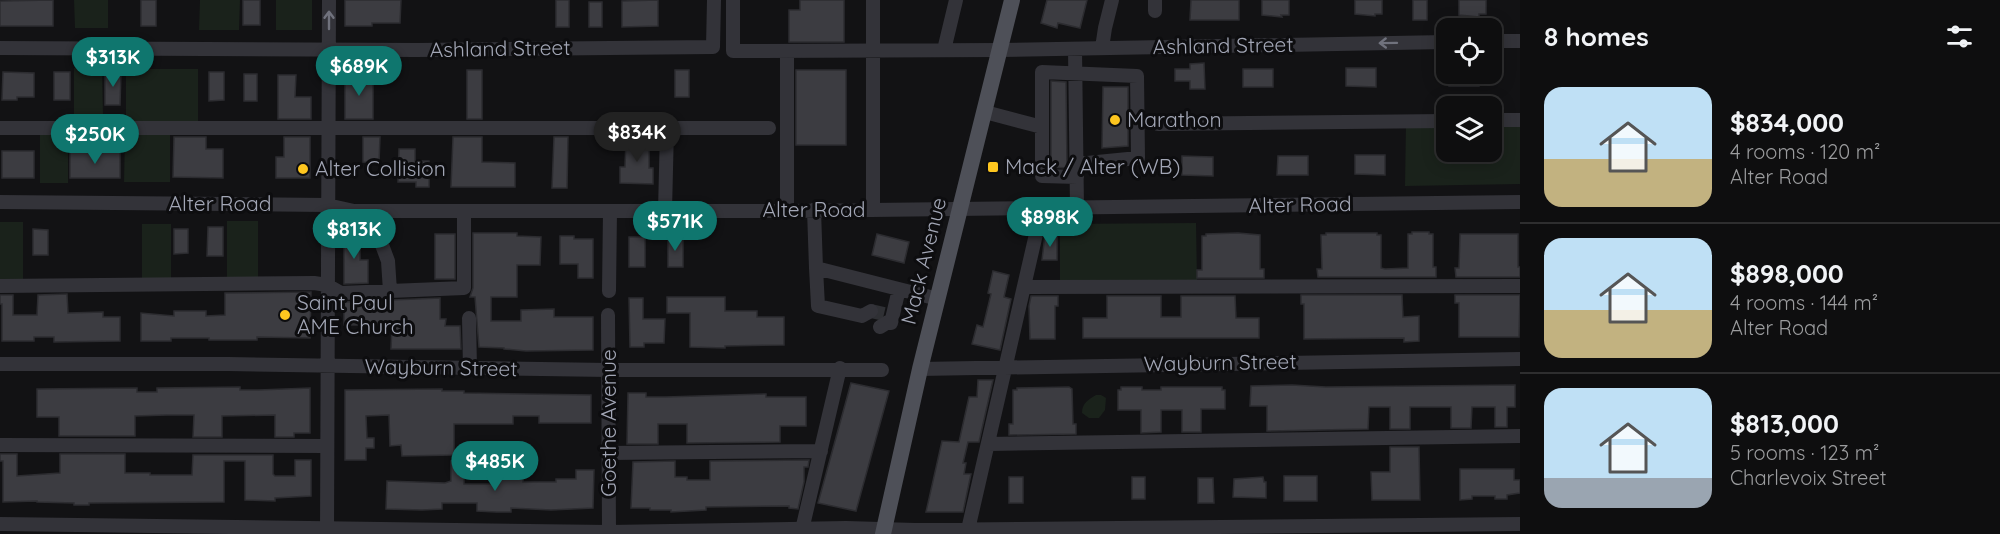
<!DOCTYPE html>
<meta charset="utf-8">
<style>
body{margin:0;font-family:Quicksand,sans-serif;background:#171718;color:#f1f3f6;height:100vh;display:flex;flex-direction:column;font-size:22px;white-space:nowrap}
*{box-sizing:border-box;margin:0}
p{font-size:20px;color:#9b9c9e}
.icon{flex:none;width:33px;height:33px;fill:none;stroke:currentColor;stroke-width:2;stroke-linecap:round;stroke-linejoin:round}
.map{position:relative;flex:1;overflow:hidden}
.side{display:flex;flex-direction:column;background:#0e0e0f;width:480px}
.side>*{flex:none}
.buttons{position:absolute;left:1436px;top:18px;display:grid;gap:12px}
.buttons a{display:grid;place-items:center;width:66px;height:66px;border-radius:12px;background:#0e0e0f;box-shadow:0 3px 15px #0003,0 0 0 2px #2e2e2f;font-size:30px}
.price{position:absolute;translate:-50% -51px;padding:0 14px;border-radius:21px;background:#0f766e;color:#fff;font-size:20px;line-height:39px;filter:drop-shadow(0 2px 3px #0008)}
.price::after{content:'';position:absolute;left:50%;top:36px;width:18px;height:14px;margin-left:-9px;background:inherit;clip-path:polygon(0 0,100% 0,50% 100%)}
.price.current{background:#222;color:#fff}
ul{padding:0;list-style:none}
li{display:flex;align-items:center;gap:18px;height:150px;padding:0 24px}
li+li{border-top:2px solid #2e2e2f}
li span{display:grid;place-items:center;flex:none;width:168px;height:120px;border-radius:18px;color:#555}
li>.icon{margin-inline-start:auto}
span .icon{width:72px;height:72px;fill:#fffc;stroke-width:1}
li b{font-size:26px}
h2{display:flex;justify-content:space-between;align-items:center;height:72px;padding:0 24px;font-size:26px}
main{display:flex;flex:1;min-height:0}
.map>svg:first-child{display:block}
.green{fill:#1a221b}
.building{fill:#3c3c41;stroke:#2c2c30;stroke-width:1.5}
.lines{fill:none;stroke-linecap:round;stroke-linejoin:round}
.minor-tunnel{stroke:#2f3034;stroke-width:14;stroke-dasharray:14 7;stroke-linecap:butt}
.minor{stroke:#333339;stroke-width:14}
.major{stroke:#4e5058;stroke-width:16}
.oneway{stroke:#70727d}
.poi-dot{fill:#fec61f;stroke:#0d0d0f;stroke-width:2}
.labels{text-anchor:middle;stroke-width:6;stroke-linejoin:round;paint-order:stroke}
.street-label{font-size:21px;fill:#a2a6b5;stroke:#0d0d0f}
.poi-label{font-size:21px;fill:#a2a6b5;stroke:#0d0d0f;text-anchor:start}
</style>
<main>
<div class="map">
<svg width="1520" height="534" viewBox="0 0 1520 534">
<rect width="100%" height="100%" fill="#121214"/>
<path class="green" d="M74,0H108V28H75Z
M200,0H240L239,30H199Z
M276,0H312V30H276Z
M102,67L103,115H74V68Z
M126,69H198V122H126Z
M1406,123L1446,124V152H1491V124H1520V184L1405,186Z
M40,134H68V183H40Z
M125,135H170V182H124Z
M227,221H258V278H227Z
M0,222H23V282H0Z
M1196,223L1197,281L1060,282V224Z
M142,224H171V279H142Z
M1096,395H1101L1106,398L1105,410L1099,418H1089L1082,413C1082,403 1088,400 1096,395Z"/>
<path class="building" d="M53,0V26H0V1Z
M141,0H156V26H141Z
M243,0H260V25H243Z
M345,0H401L400,23H372V26H345Z
M556,0H569V27H556Z
M658,0V26L622,27V1Z
M800,0H844V42H789V10H800Z
M1047,0H1087L1080,28L1058,23L1057,28L1041,23Z
M1191,0H1239V20H1190Z
M1262,0H1289V15H1281L1282,17L1262,15Z
M1355,0H1382V14H1375V16L1355,14Z
M1413,0H1427V20H1413Z
M1459,0H1486V14H1479V17L1459,15Z
M589,2H602V27H589Z
M1204,63L1205,89H1190V81H1175V69H1190V64Z
M1346,68H1376V87L1346,86Z
M1243,69H1273V87H1243Z
M467,70H482V119H467Z
M675,70H689V97H675Z
M796,70H846V145H796Z
M3,72L34,73V97H17V100H2Z
M54,72H70V100H54Z
M105,72H121L120,105H105Z
M209,72H224V100L209,101Z
M244,74H257V101H244Z
M1449,74H1479V86H1449Z
M278,75H296L295,97H311V119H278Z
M345,75H373V119H345Z
M1051,81L1066,82L1067,168L1051,167Z
M1103,87H1128V146L1102,148Z
M174,137H206V149H223V178L173,177Z
M284,137H310V178H276V157H284Z
M363,137H380L379,163L363,162Z
M453,137H482V162L515,163V187H451Z
M554,137H568L567,188H552Z
M626,138L649,139V168H653V184L620,183V167H625Z
M399,149H415V161H429V187H416V182H398Z
M2,151H34V178H2Z
M120,151V178H70V152Z
M1355,155H1385V175L1355,174Z
M1182,156L1213,157V176L1182,175Z
M1278,156H1308V175H1277Z
M208,227H223V256H207Z
M33,229L48,230V255H33Z
M174,229H188V253L174,254Z
M344,231H360V260H368V283L344,284Z
M1412,232H1429V234H1433V267H1436V277H1318L1317,269H1322L1321,235H1326V233H1377V235H1381V268L1385,269L1408,268V234H1412Z
M473,233H517V236L541,237L540,265H517V297H491V321H521V310L554,309V317H593V350L526,351L504,349V348L479,347L475,297H470L473,288Z
M1238,233L1260,235V269H1264V278H1197V270H1202V236H1206V234Z
M435,234H455V279H435Z
M877,234L909,242L904,263L872,255Z
M1460,234H1518V267H1520V277H1456L1455,268H1459Z
M1045,235H1057V260H1042Z
M560,236H574V239H593V278H578V264H560Z
M668,236H683V267H668Z
M629,237H645V267H629Z
M993,271L1009,275L1004,297L1011,299L1000,350L972,344L977,325L983,327L991,294L988,293Z
M311,292L310,338L257,337V340H209V338H171V341H141V313L174,316V311H206V316L225,315V293Z
M67,294L68,313L103,312V317H120V341L54,342V337H34V341H2V304H0V295H13V315H37L38,295Z
M1301,295H1402L1403,317L1419,316V341L1404,342V338L1304,339V304H1301Z
M1455,295H1520L1519,337H1459V303H1455Z
M1031,296H1058V306H1055V339H1030L1029,306Z
M1107,296H1161V317H1181V296H1235L1236,318H1259V338H1083V318H1107Z
M667,297H725V311H757V317H784V345L725,346V348L690,347V313H667Z
M440,298V319H446L445,326H460L461,349H391L392,325H344V302Z
M629,298H643V319H665L664,343H644V347H630Z
M978,380H993L979,442H968L963,463H966L964,474H971L963,512H926L942,441L959,442L969,397H977Z
M851,383L889,391L856,511L818,503Z
M1292,385L1326,387L1515,385V407H1507V427H1495V407H1472L1471,428H1451V407H1410V429H1390V407H1369L1368,429L1267,431V406H1250L1251,386Z
M240,387V390H258L310,388V433H294V437H275V415L222,416V437H193L194,415H167L135,416V436H59V417H37V389L137,388V392H157V388Z
M1069,387L1072,389L1073,424H1076V434L1009,435V424H1013V390H1017V388Z
M1121,387H1142V390H1161V387H1222V390H1225V409H1201V432H1182V410H1161V432L1141,433V410H1118V390H1121Z
M442,389V391H464V393L591,395V423H539V416H513V424H454V455L402,456L401,445L390,446L389,415L366,416L367,438H374V448H366V460H345V390Z
M628,393H646V397H665L766,394V397H806V426H780V442L687,443V424H658V444H627Z
M1390,447H1419L1420,500H1372L1371,472H1390Z
M0,454H17V476L60,473V454H125V473H150V475H192L193,455H273V474L275,476H295V460H311V496L275,498V501L245,500V461H224V502L89,503V505H74V503L37,502V501L3,502V461H0Z
M809,460L808,467H804V482L798,509L789,508V506L706,507V510L671,512V510H650V508H631L633,462L675,461V477H687V480H710V461Z
M451,461H464V484H493V461H523V482H556V479H576V470H594L593,508L551,510L511,508V512H496L477,511V503H442V509L422,510L386,509L387,481L445,483L451,481Z
M1460,469H1514V480H1520V493L1507,495V499H1495V496H1472V499L1460,500Z
M1284,476H1317V501H1284Z
M1009,477H1023V503H1009Z
M1132,477H1145V499H1132Z
M1263,477L1264,482H1266V498L1233,497L1234,479Z
M1198,478H1213L1214,503H1198Z"/>
<g class="lines">
<path class="minor-tunnel" d="M871,311L884,314"/>
<path class="minor" d="M733,0V51L1000,50L1446,42
M873,0V210
M1155,0V11
M1491,41H1520
M0,48L417,50L713,47L714,0
M1102,48L1105,28L1112,0
M1075,49L1077,208
M944,50L956,0
M787,51V211
M985,112L1042,127
M1491,120H1520
M1158,124L1446,121
M0,128H769
M1077,164L1138,158L1137,76L1042,72V176L1077,177
M0,202L327,205L354,211H787L1520,202
M814,210L816,268L938,299
M373,211V233L382,245L388,261L390,291
M665,211L667,128
M816,268L818,306L862,316L871,311
M0,286L314,283L327,285L341,293L464,288V211
M1024,287L1520,286
M609,291L610,211
M608,315L609,532
M469,318L470,369
M880,327L888,322L891,323L899,289
M0,364H228L608,370H882
M920,369L1520,359
M988,444L1520,436
M0,445L327,446
M608,453L821,451
M0,524L609,532L846,528L915,530L1520,524
M327,534L329,0
M801,534L840,368
M967,534L1042,208"/>
<path class="major" d="M883,534L920,369L1012,0"/>
</g>
<defs><path id="oneway-shaft" d="M-6 0H5M1.5-3L5.5 0L1.5 3" fill="none" stroke-width="1.6" stroke-linecap="round" stroke-linejoin="round" transform="scale(1.5)"/></defs>
<g class="oneway">
<use href="#oneway-shaft" transform="translate(329 20) rotate(-90)"/>
<use href="#oneway-shaft" transform="translate(1388 43) rotate(179)"/>
</g>
<g class="poi-dot">
<circle cx="1115" cy="120" r="6"/>
<rect x="987" y="161" width="12" height="12" rx="3"/>
<circle cx="303" cy="169" r="6"/>
<circle cx="285" cy="315" r="6"/>
</g>
<g class="labels">
<g class="street-label">
<text transform="translate(1223 46) rotate(-1)" y="7">Ashland Street</text>
<text transform="translate(500 49) rotate(-1)" y="7">Ashland Street</text>
<text x="220" y="211">Alter Road</text>
<text transform="translate(1300 205) rotate(-1)" y="7">Alter Road</text>
<text x="814" y="217">Alter Road</text>
<text transform="translate(924 261) rotate(-76)" y="7">Mack Avenue</text>
<text transform="translate(1220 363) rotate(-1)" y="7">Wayburn Street</text>
<text transform="translate(441 368) rotate(1)" y="7">Wayburn Street</text>
<text transform="translate(609 423) rotate(-90)" y="7">Goethe Avenue</text>
</g>
<g class="poi-label">
<text x="1127" y="127">Marathon</text>
<text x="1005" y="174">Mack / Alter (WB)</text>
<text x="315" y="176">Alter Collision</text>
<text x="297" y="310">Saint Paul<tspan x="297" dy="24">AME Church</tspan></text>
</g>
</g>
</svg>
<div class="buttons">
<a><svg class="icon" aria-label="locate" viewBox="0 0 24 24"><circle cx="12" cy="12" r="6"/><path d="M12 2v4M12 18v4M2 12h4M18 12h4"/></svg></a>
<a><svg class="icon" aria-label="layers" viewBox="0 0 24 24"><path d="M12 4l9 5-9 5-9-5zM3 14l9 5 9-5"/></svg></a>
</div>
<b class="price" style="left:113px;top:88px">$313K</b>
<b class="price" style="left:359px;top:97px">$689K</b>
<b class="price current" style="left:637px;top:163px">$834K</b>
<b class="price" style="left:95px;top:165px">$250K</b>
<b class="price" style="left:1050px;top:248px">$898K</b>
<b class="price" style="left:675px;top:252px">$571K</b>
<b class="price" style="left:354px;top:260px">$813K</b>
<b class="price" style="left:495px;top:492px">$485K</b>
</div>
<section class="side">
<h2>8 homes<svg class="icon" aria-label="filters" viewBox="0 0 24 24"><path d="M4 7h16M4 17h16"/><circle cx="9" cy="7" r="2"/><circle cx="15" cy="17" r="2"/></svg></h2>
<ul>
<li><span style="background:linear-gradient(#bfe0f5 60%,#c2b280 0)"><svg class="icon" aria-label="home" viewBox="0 0 24 24"><path d="M3 11l9-7 9 7M6 9v11h12V9"/></svg></span><div><b>$834,000</b><p>4 rooms · 120 m²</p><p>Alter Road</p></div></li>
<li><span style="background:linear-gradient(#bfe0f5 60%,#c2b280 0)"><svg class="icon" aria-label="home" viewBox="0 0 24 24"><path d="M3 11l9-7 9 7M6 9v11h12V9"/></svg></span><div><b>$898,000</b><p>4 rooms · 144 m²</p><p>Alter Road</p></div></li>
<li><span style="background:linear-gradient(#bfe0f5 75%,#9aa5b1 0)"><svg class="icon" aria-label="home" viewBox="0 0 24 24"><path d="M3 11l9-7 9 7M6 9v11h12V9"/></svg></span><div><b>$813,000</b><p>5 rooms · 123 m²</p><p>Charlevoix Street</p></div></li>
</ul>
</section>
</main>
